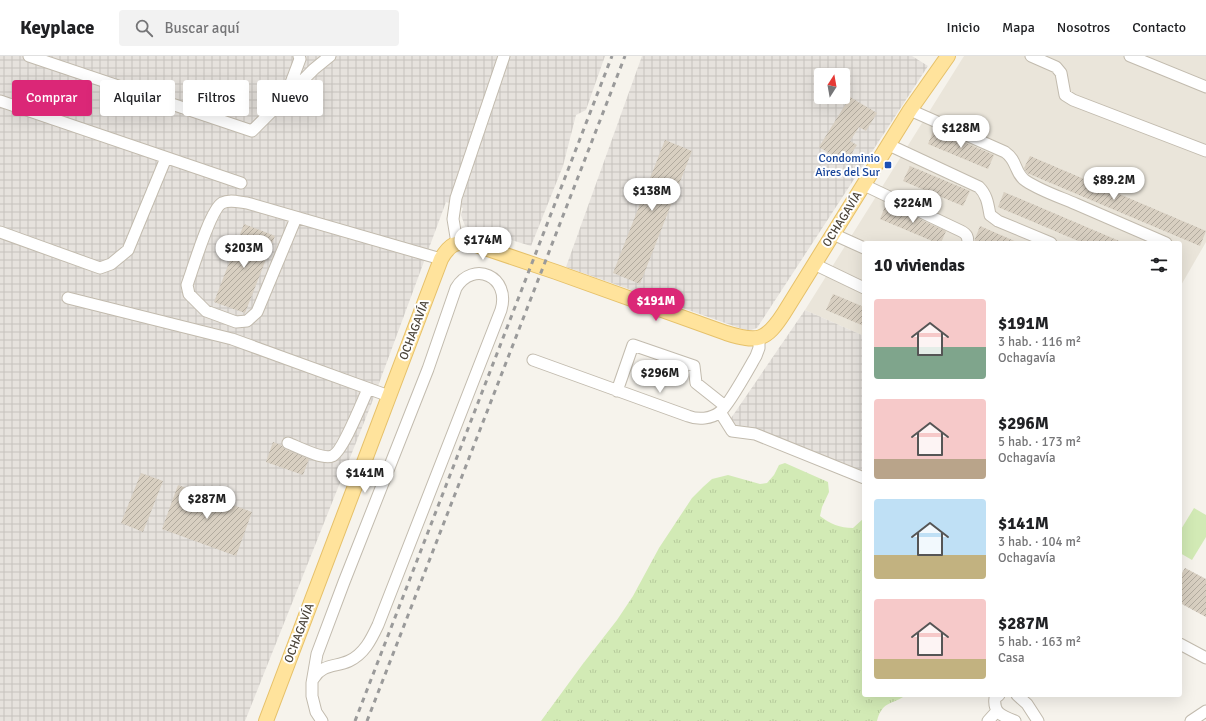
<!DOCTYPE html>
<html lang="es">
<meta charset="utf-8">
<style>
body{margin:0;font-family:Signika,sans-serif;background:#f2f2f2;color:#202124;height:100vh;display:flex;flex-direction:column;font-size:15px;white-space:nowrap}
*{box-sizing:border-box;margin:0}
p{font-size:13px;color:#757577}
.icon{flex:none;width:22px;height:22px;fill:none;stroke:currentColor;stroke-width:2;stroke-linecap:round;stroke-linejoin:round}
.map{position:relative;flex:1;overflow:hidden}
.drawer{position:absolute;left:862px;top:185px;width:320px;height:456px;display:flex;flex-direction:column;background:#fff;border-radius:4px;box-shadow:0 4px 16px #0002}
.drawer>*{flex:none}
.top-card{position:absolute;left:12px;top:24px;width:380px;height:36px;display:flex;gap:8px}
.needle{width:26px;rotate:11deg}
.fabs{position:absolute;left:814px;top:12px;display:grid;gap:8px}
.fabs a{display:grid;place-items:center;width:36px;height:36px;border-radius:4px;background:#fff;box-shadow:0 4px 16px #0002;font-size:20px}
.price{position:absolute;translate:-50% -34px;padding:0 9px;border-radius:14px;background:#fff;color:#222;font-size:13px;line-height:26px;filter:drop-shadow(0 1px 2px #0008)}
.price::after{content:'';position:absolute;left:50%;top:24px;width:12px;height:9px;margin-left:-6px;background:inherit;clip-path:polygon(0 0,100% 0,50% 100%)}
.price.selected{background:#db2777;color:#fff}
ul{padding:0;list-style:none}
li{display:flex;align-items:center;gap:12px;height:100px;padding:0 12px}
li span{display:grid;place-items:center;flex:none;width:112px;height:80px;border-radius:4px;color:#555}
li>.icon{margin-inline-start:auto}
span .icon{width:48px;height:48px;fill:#fffc;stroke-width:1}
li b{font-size:17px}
h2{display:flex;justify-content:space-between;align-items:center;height:48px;padding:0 12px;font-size:17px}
.tag{padding:0 14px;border-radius:4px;background:#fff;box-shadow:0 4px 16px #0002;font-size:14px;line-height:36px}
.tag.selected{background:#db2777;color:#fff}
header{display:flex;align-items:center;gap:24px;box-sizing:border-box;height:56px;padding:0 20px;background:#fff;border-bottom:1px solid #e0e0e0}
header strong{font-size:19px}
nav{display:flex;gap:22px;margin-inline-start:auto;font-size:14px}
.search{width:280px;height:36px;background:#f2f2f2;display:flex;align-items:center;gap:10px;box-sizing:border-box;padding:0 14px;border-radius:4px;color:#757577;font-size:15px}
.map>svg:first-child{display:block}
.residential{fill:#eae5da}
.industrial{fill:url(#industrial-grid);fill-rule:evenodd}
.grass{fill:url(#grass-tufts)}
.pitch{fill:#d2eab5}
.building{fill:url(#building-hatch)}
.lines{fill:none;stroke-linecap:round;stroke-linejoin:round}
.minor-casing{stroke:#c2bbae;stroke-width:13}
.major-casing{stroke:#e6c16a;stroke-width:16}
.minor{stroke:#fff;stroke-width:11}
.major{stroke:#ffe39c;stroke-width:14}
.rail{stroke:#9a9a9a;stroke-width:3;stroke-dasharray:5 5;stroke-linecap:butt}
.transit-dot{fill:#1a4fb4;stroke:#fff;stroke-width:1.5}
.labels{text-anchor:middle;stroke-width:4;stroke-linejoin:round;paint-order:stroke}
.transit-label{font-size:12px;fill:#164399;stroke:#fff;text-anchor:end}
.street-label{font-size:12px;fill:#4b4439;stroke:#fff}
</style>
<header>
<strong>Keyplace</strong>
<div class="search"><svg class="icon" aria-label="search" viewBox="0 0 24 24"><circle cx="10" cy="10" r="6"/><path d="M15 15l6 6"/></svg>Buscar aquí</div>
<nav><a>Inicio</a><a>Mapa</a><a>Nosotros</a><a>Contacto</a></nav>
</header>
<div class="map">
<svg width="1206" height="665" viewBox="0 0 1206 665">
<defs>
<pattern id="industrial-grid" width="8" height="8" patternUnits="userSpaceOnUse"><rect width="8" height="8" fill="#e6e2dd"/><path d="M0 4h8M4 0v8" fill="none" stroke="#c7c3be"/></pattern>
<pattern id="grass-tufts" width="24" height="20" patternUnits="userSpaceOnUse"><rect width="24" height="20" fill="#d2eab5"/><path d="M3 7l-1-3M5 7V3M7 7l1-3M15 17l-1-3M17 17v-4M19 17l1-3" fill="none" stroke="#b6ca9c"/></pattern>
<pattern id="building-hatch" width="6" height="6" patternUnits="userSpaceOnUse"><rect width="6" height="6" fill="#d8cfc1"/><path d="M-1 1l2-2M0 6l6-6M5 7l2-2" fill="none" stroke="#b1aa9e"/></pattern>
</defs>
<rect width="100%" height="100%" fill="#f6f3ec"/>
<path class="residential" d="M964,0H1206V186L1180,231V187H864V280L805,254Z"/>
<path class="industrial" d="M0,0H605L586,54L576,59L563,110L531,190L465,170L461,159L463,152L446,146L371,349L245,665H0Z
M642,0H912L928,10L757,272L748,275L566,211ZM821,19H843V41H821Z
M805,254L864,280V423L727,368Z"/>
<path class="grass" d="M785,407L828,426L829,436L822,451L820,460C830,468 840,472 853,472L864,462V639H906C892,649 882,645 877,665H541L582,609L617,564L633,540L659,492L692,442L703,431L712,423L728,419L760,428L767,427L774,419L779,409Z"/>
<path class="pitch" d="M1194,452L1206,459V481L1192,504L1180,497V475Z"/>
<path class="building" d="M850,41L877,57L866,75L859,71L850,85L857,89L845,107L819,91Z
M934,73L994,99L988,113L928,88Z
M665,84L692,95L640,228L613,217Z
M1030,100L1206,175L1200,190L1027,117L1024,112Z
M910,110L970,135L963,150L903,125Z
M1004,136L1124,187H1083L998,151Z
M886,148L946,175L941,187H937L880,163Z
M244,168L275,180L245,257L214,246Z
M980,170L1019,187H975V183Z
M833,238L864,251V270L826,254Z
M273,386L281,389L285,393L309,403L303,419L266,406Z
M141,417L163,425L143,476L121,467Z
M178,429L252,456L236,500L162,473Z
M1185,512L1206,523V561L1180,547V516L1182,517Z"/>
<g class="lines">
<defs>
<path id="minor" d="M29,0L252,75L314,13L330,0
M1031,0L1056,11L1061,17L1065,39L1073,44L1206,95
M1130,0L1206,31
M286,40L300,3L299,0
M0,45L241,127
M910,54L1005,96C1018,105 1014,117 1026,125C1041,135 1060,141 1076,148C1106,161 1136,174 1166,187
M889,89L979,131C987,139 988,148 990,159L998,165L1051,187
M864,129L961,175C967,178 968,181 968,187
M296,162L257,256L247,265L236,266L206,255L189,238L187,229C193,213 210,154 222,147C230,143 238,146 247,147L441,203
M0,176L100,212L111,208L128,194L166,102
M833,178L864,192
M457,187L453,163L456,142L504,0
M814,208L864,232
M68,242L232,283L389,340
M533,304L688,360C698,364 711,363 720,356C729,349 749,312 756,300L759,292V281
M617,335L633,289L694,310L696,327L725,350
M720,356L732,375L755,378L864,422
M288,387C298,391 323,404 332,400C342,397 363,344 368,333
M1180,588L1206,602
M314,622C322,608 336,611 349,605C364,598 371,584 378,569L501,254C511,220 473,204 456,232L428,313L344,526L317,598L312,627V640L316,656L322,665
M999,639L995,642C993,657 1002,660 1015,665
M1017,639L1027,648L1038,665
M988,665L997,655
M1191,665L1206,655"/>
<path id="major" d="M266,665L441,203C449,189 456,184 473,188L556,216L726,277C758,287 766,285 784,257L910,54L948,0"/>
</defs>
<use href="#minor" class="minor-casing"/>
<use href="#major" class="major-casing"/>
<use href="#minor" class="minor"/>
<use href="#major" class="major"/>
<path class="rail" d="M355,665L612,0
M367,665L625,0"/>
</g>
<rect class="transit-dot" x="884" y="105" width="8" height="8" rx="2"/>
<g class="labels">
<g class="transit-label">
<text x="880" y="106">Condominio<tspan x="880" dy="14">Aires del Sur</tspan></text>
</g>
<g class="street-label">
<text transform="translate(842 163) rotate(-58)" y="4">OCHAGAVÍA</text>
<text transform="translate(414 274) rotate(-69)" y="4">OCHAGAVÍA</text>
<text transform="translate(299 577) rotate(-69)" y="4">OCHAGAVÍA</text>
</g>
</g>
</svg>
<div class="fabs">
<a><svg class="needle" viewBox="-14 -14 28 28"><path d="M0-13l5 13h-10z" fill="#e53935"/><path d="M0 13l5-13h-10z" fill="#757577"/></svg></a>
</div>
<b class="price" style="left:961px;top:93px">$128M</b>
<b class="price" style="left:1114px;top:145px">$89.2M</b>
<b class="price" style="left:652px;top:156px">$138M</b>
<b class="price" style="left:913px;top:168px">$224M</b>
<b class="price" style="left:483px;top:205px">$174M</b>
<b class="price" style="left:244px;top:213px">$203M</b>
<b class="price selected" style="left:656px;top:266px">$191M</b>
<b class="price" style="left:660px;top:338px">$296M</b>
<b class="price" style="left:365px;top:438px">$141M</b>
<b class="price" style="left:207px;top:464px">$287M</b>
<div class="top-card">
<a class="tag selected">Comprar</a>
<a class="tag">Alquilar</a>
<a class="tag">Filtros</a>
<a class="tag">Nuevo</a>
</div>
<section class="drawer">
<h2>10 viviendas<svg class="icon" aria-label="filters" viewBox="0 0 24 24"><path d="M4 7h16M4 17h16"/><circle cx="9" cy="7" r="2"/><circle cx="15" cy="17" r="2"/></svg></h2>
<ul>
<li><span style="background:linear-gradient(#f6c9c9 60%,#7fa58c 0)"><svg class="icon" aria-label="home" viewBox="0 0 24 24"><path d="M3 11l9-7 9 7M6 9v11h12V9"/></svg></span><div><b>$191M</b><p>3 hab. · 116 m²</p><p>Ochagavía</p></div></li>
<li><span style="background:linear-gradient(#f6c9c9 75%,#b9a48a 0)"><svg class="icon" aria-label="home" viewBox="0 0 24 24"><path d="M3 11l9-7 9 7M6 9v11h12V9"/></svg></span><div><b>$296M</b><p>5 hab. · 173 m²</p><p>Ochagavía</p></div></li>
<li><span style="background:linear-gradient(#bfe0f5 70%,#c2b280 0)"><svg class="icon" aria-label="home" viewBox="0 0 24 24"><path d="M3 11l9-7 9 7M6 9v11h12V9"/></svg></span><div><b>$141M</b><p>3 hab. · 104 m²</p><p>Ochagavía</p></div></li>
<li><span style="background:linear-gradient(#f6c9c9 75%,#c2b280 0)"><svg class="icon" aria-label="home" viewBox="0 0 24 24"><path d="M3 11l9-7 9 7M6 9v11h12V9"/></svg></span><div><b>$287M</b><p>5 hab. · 163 m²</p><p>Casa</p></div></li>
</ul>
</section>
</div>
